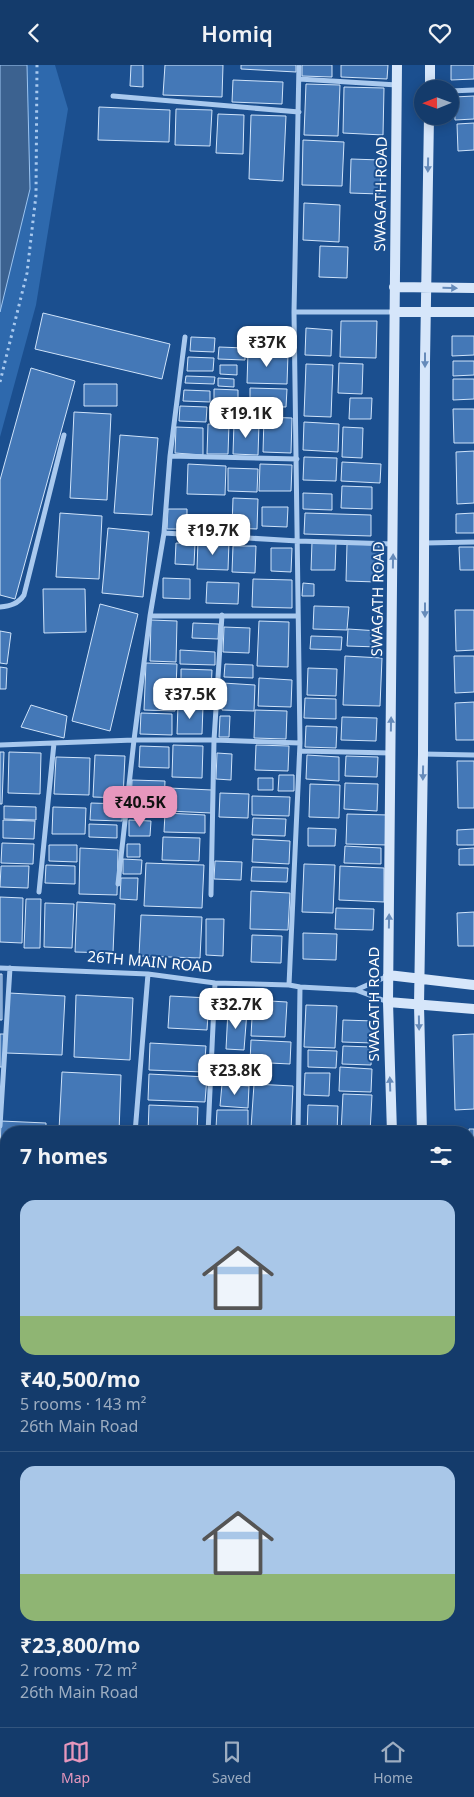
<!DOCTYPE html>
<meta charset="utf-8">
<style>
body{margin:0;font-family:"Noto Sans",sans-serif;background:#214673;color:#f1f3f6;height:100vh;display:flex;flex-direction:column;font-size:19px;white-space:nowrap}
*{box-sizing:border-box;margin:0}
p{font-size:16px;color:#9dadc1}
.icon{flex:none;width:28px;height:28px;fill:none;stroke:currentColor;stroke-width:2;stroke-linecap:round;stroke-linejoin:round}
.map{position:relative;flex:1;overflow:hidden}
.panel{position:absolute;left:0px;top:1061px;width:475px;height:601px;display:flex;flex-direction:column;background:#143b6b;border-radius:20px 20px 0 0;box-shadow:0 2px 12px #0003,0 0 0 1px #33557e}
.panel>*{flex:none}
.needle{width:32px;rotate:269deg}
.fabs{position:absolute;left:414px;top:15px;display:grid;gap:10px}
.fabs a{display:grid;place-items:center;width:45px;height:45px;border-radius:50%;background:#143b6b;box-shadow:0 2px 12px #0003,0 0 0 1px #33557e;font-size:25px}
.price{position:absolute;translate:-50% -42px;padding:0 11px;border-radius:10px;background:#fff;color:#222;font-size:16px;line-height:32px;filter:drop-shadow(0 1px 2px #0008)}
.price::after{content:'';position:absolute;left:50%;top:30px;width:15px;height:11px;margin-left:-8px;background:inherit;clip-path:polygon(0 0,100% 0,50% 100%)}
.price.selected{background:#e797bd;color:#111}
ul{padding:0;list-style:none}
li{display:grid;align-content:center;gap:10px;height:265px;padding:0 20px}
li+li{border-top:1px solid #33557e}
li span{display:grid;place-items:center;height:155px;border-radius:15px;color:#555}
li>.icon{margin-inline-start:auto}
span .icon{width:90px;height:90px;fill:#fffc;stroke-width:1}
li b{font-size:21px}
h2{display:flex;justify-content:space-between;align-items:center;height:60px;padding:0 20px;font-size:21px}
header{display:flex;justify-content:space-between;align-items:center;height:65px;padding:0 20px;background:#143b6b;font-size:22px;font-weight:600}
.menu{display:flex;justify-content:space-around;align-items:center;height:70px;border-top:1px solid #33557e;background:#143b6b;font-size:14px;color:#9dadc1}
.menu a{display:grid;justify-items:center;gap:2px}
.menu .selected{color:#e797bd}
.map>svg:first-child{display:block}
.green{fill:#2e69ad}
.water{fill:#3c6290;stroke:#9cc4f0}
.building{fill:#4478b7;stroke:#cfe3fa}
.lines{fill:none;stroke-linecap:round;stroke-linejoin:round}
.path{stroke:#a9c9ee;stroke-width:3;stroke-dasharray:2.5 4;stroke-linecap:butt}
.street{stroke:#a9c9ee;stroke-width:5}
.secondary{stroke:#d6e6fa;stroke-width:10}
.oneway{fill:#668bba}
.labels{text-anchor:middle;stroke-width:4;stroke-linejoin:round;paint-order:stroke}
.street-label{font-size:15px;fill:#fff;stroke:#1b4f8f}
</style>
<header><svg class="icon" aria-label="back" viewBox="0 0 24 24"><path d="M15 5l-7 7 7 7"/></svg>Homiq<svg class="icon" aria-label="heart" viewBox="0 0 24 24"><path d="M12 20l-8-8c-3-5 5-10 8-4 3-6 11-1 8 4z"/></svg></header>
<div class="map">
<svg width="474" height="1662" viewBox="0 0 474 1662">
<rect width="100%" height="100%" fill="#1b4f8f"/>
<path class="green" d="M0,0H55L68,44L36,240L0,372Z"/>
<path class="water" d="M0,0H27L30,124L0,247Z"/>
<path class="building" d="M131,0H143V22L130,21Z
M165,0H223L222,32L163,30Z
M241,0H296V7L241,4Z
M302,0H332V12L302,11Z
M341,0H388L387,14L341,12Z
M451,0H474V14L451,15Z
M233,15L283,17L282,39L232,37Z
M306,19L340,20L338,71L304,70Z
M344,22L384,23L383,70L343,68Z
M474,31V54L455,55L454,32Z
M99,42L170,45L169,77L98,75Z
M176,44L212,45L210,81L175,80Z
M218,49L244,50L243,89L216,88Z
M251,50L286,51L283,116L249,114Z
M474,58V85L458,86L457,59Z
M303,75L344,77L342,121L302,120Z
M351,94L381,95L380,129L350,128Z
M304,138L340,140L339,177L303,175Z
M320,181L348,182L347,213L319,212Z
M43,248L170,279L162,314L35,284Z
M341,256H377L376,293L340,292Z
M253,262L284,263L283,285L252,284Z
M306,263L332,265L331,291L305,290Z
M452,271H474V290L452,291Z
M191,272L215,273L214,287L190,286Z
M219,282L245,283V295L218,294Z
M248,287L288,289L287,319L247,318Z
M188,292L214,293L213,306H187Z
M453,296H474V310L453,311Z
M339,298L363,299L362,329L338,328Z
M306,299L333,300L331,352L304,351Z
M220,300H237V310L220,309Z
M31,303L75,316L15,534L0,530V415Z
M186,311L215,312L214,319L185,318Z
M218,313L234,314V322L218,321Z
M453,314H474V334L453,335Z
M84,319H117V341H84Z
M250,323L287,324L286,342L250,341Z
M214,324L238,325V339L214,338Z
M184,325L210,326V337L183,336Z
M350,333H372L371,354H349Z
M180,341L207,342L206,357L179,356Z
M211,341H226L225,351L211,350Z
M453,344H474V378H454Z
M74,347L111,349L107,435L70,433Z
M264,352L292,353L291,388L263,387Z
M304,357L339,359L338,387L303,385Z
M234,358L259,359L258,390L233,389Z
M208,359H229L228,389H207Z
M176,362L203,363V390L175,388Z
M343,362L363,363L362,393L342,392Z
M120,370L158,373L152,450L114,448Z
M474,386V438L457,439L456,387Z
M304,392L337,393L336,416L303,415Z
M342,397L381,399L380,418L341,416Z
M188,399L226,401L225,430L187,429Z
M260,399L292,400L291,426H259Z
M228,403L258,404L257,427L228,426Z
M342,421L372,422V444L341,443Z
M303,428L332,429V445L303,444Z
M233,433L258,434L257,464L232,463Z
M262,442H288L287,462L262,461Z
M168,444H187V464H167Z
M60,448L102,451L99,514L56,512Z
M305,448L371,450V471L304,469Z
M474,448V468H456V449Z
M108,463L149,467L143,532L102,528Z
M198,476L229,477L228,505L197,504Z
M312,477L336,478L335,505H311Z
M176,478L195,479L194,500L175,499Z
M347,479L379,480L377,517L346,516Z
M233,481H256L255,508L232,507Z
M459,482H474V505H460Z
M271,483H292L291,507L271,506Z
M163,513L190,514V534L163,533Z
M253,514L292,515V543L252,542Z
M207,517L239,518L238,539L206,538Z
M303,518L314,519V531H302Z
M43,524H85L86,567L44,568Z
M100,539L138,549L110,666L72,656Z
M314,541L349,542L347,565L313,564Z
M455,545H474V585L456,586Z
M151,555L177,556L176,597L150,596Z
M259,556L289,557L288,602L257,601Z
M193,558L219,559L218,574L192,573Z
M224,562L250,563L249,588L223,587Z
M348,564L379,566V582L347,581Z
M0,566L11,568L7,599L0,598Z
M311,571L342,572L341,585L310,584Z
M180,585L215,587V600L180,599Z
M345,591L382,593L380,641L343,640Z
M454,591H474V627L455,628Z
M146,598L177,599L175,646L144,645Z
M225,599L253,600V613L224,612Z
M0,602L7,603L6,624H0Z
M308,603L337,604L336,631L307,630Z
M181,604L212,605L211,626L181,625Z
M259,613L292,615L291,642L258,641Z
M223,618L255,620L254,646L222,645Z
M305,633L336,634V654L304,653Z
M474,637V675H456L455,638Z
M31,640L67,651L64,673L21,662Z
M178,640L203,641L202,669H177Z
M255,645L287,646L286,674L254,673Z
M141,648L172,649V670L140,669Z
M220,651H230L229,672H219Z
M342,652L377,653L376,676L341,675Z
M306,661L337,662L336,683L305,682Z
M173,680L203,681L202,713L172,712Z
M256,680L289,681L288,706L255,705Z
M140,681L169,682V703L139,702Z
M0,687H4L2,739H0Z
M9,687L41,688L40,729L8,728Z
M217,688L232,689L231,715L216,714Z
M95,690L125,691L123,733L93,732Z
M307,690L339,692V716L306,714Z
M346,691L378,692L377,712L345,711Z
M56,692L90,693L89,730L54,729Z
M457,696H474V743H458Z
M279,710H294V726H278Z
M258,713H273V725H258Z
M132,715L165,716L164,740L131,739Z
M345,718L378,719L377,746L344,744Z
M310,719L340,720L339,753L309,752Z
M169,723L212,725L211,748L168,746Z
M220,728L249,729L248,753L219,752Z
M252,731L290,732L289,751L252,750Z
M91,738L123,739L122,756L90,755Z
M4,741L36,742V755L4,754Z
M53,742L86,743L85,769H52Z
M165,748L205,750V768L164,767Z
M347,749L389,750L388,780L346,779Z
M253,753L286,754L285,771L252,770Z
M3,755L35,756L34,774L3,773Z
M129,755L151,756L150,771H129Z
M89,759L117,760V773L89,772Z
M308,763L336,764L335,781H308Z
M474,764V780H457V765Z
M163,772L200,773L199,796L162,795Z
M253,774L290,776L289,799L252,797Z
M2,778L34,779L33,799L1,798Z
M127,779H140V792H127Z
M49,780H77V797L49,796Z
M345,781L381,783V799L344,798Z
M80,783L118,785L117,830L79,829Z
M474,783V800H459V784Z
M123,794L142,795L141,809H123Z
M215,796L242,797L241,815L214,814Z
M146,798L204,800L202,843L144,841Z
M304,799L335,800L333,848L302,847Z
M46,800L75,801V819L45,818Z
M1,801H29L28,823L0,822Z
M340,801L384,803V837L339,835Z
M252,802L288,803L287,817L251,816Z
M121,813H138L137,835L120,834Z
M251,826L290,828L288,865L250,864Z
M0,832L23,833L22,878L0,877Z
M26,834H41L40,883H24Z
M77,837L115,839L113,888L75,887Z
M45,838L74,839L72,883L44,882Z
M336,843L374,844L373,865L335,864Z
M474,847V881H458L457,848Z
M141,850L202,852L200,893L139,891Z
M206,854H224L223,891L206,890Z
M303,868L337,869L336,895L303,894Z
M252,870L282,871L281,898L251,897Z
M0,909H2V955H0Z
M9,928L65,931L62,990L6,988Z
M76,930L133,933L130,995L74,992Z
M170,931L209,933L207,965L168,963Z
M253,935L287,937L285,972L251,971Z
M306,940L337,941L335,983L304,982Z
M228,945L247,946L244,985L226,984Z
M343,955L374,956L373,978L342,977Z
M0,969H4L3,1002H0Z
M474,969V1044L455,1045L453,970Z
M251,975L291,977L290,999L250,997Z
M150,978L206,981L204,1007L149,1005Z
M343,981L372,982L371,1000L342,999Z
M308,985L337,986L336,1003L308,1002Z
M340,1002L372,1004L371,1027L339,1026Z
M62,1007L121,1010L119,1068L59,1065Z
M305,1008H330L329,1031L304,1030Z
M149,1009L207,1012L205,1037L148,1035Z
M222,1019L249,1021L248,1043L220,1041Z
M254,1019L293,1021L291,1065L251,1063Z
M343,1029L372,1030L370,1068H341Z
M149,1040L198,1042L197,1068H148Z
M308,1040L338,1041L337,1068H307Z
M217,1045H248V1063H216Z
M1,1056L46,1058V1068H6V1086L0,1085Z
M469,1064H474V1090L470,1091Z
M469,1109H474V1130H469Z
M469,1133H474V1152H469Z
M469,1158H474V1171L469,1172Z
M474,1209V1231L469,1232V1210Z
M4,1220H6V1271L2,1270Z
M469,1246H473L474,1273H469Z
M0,1276H6V1323L0,1322Z
M469,1280H471L473,1322H469Z
M469,1329H474V1362H469Z
M6,1357V1384L0,1385V1358Z
M469,1372H473L474,1405L469,1406Z
M0,1415H6V1439H0Z
M469,1442H474V1461H469Z
M469,1474H474V1495L469,1496Z
M469,1499H474V1516H469Z
M0,1511L6,1512V1534L0,1533Z
M474,1530V1559H469V1531Z
M0,1540H6V1566L0,1565Z
M469,1565H472V1585L469,1586Z
M0,1571H6V1597L0,1596Z
M0,1614H6V1640H0Z
M253,1656H297V1662H253Z
M306,1656H337V1662H306Z
M344,1656H376L375,1662H343Z"/>
<g class="lines">
<path class="path" d="M0,317L27,208L36,130L37,0"/>
<path class="street" d="M299,14L397,20
M450,26L474,25
M113,31L299,47
M294,247H394
M170,391L297,394
M164,468L298,476L393,479
M425,478L474,477
M0,542C10,541 18,539 24,530L64,370
M150,551H297
M0,680L134,675H214L300,678
M300,686L391,688
M423,689L474,690
M118,819L134,675L150,551L164,468L170,391L185,272
M39,827L54,678
M211,830L214,675L222,550
M0,903L148,909L215,918L289,920L300,922L356,925L388,937
M289,920L300,678L294,247L299,0
M356,925L388,911
M0,1061L10,903
M135,1068L148,909
M208,1068L215,918
M298,1068L300,922
M469,1190H474
M469,1425H474
M98,1657V1656"/>
<path class="secondary" d="M430,0V24
M394,222L474,223
M394,247H474
M388,910L474,920
M388,937L474,944
M392,1068L388,937L397,0
M422,1068L419,940L423,689L425,297L429,51
M0,1345H6
M430,1656V1662
M397,1662V1656"/>
</g>
<defs><path id="oneway-solid" d="M-6-.8H1V-3.2L6.5 0L1 3.2V.8H-6Z" transform="scale(1.25)"/></defs>
<g class="oneway">
<use href="#oneway-solid" transform="translate(428 100) rotate(91)"/>
<use href="#oneway-solid" transform="translate(450 223) rotate(1)"/>
<use href="#oneway-solid" transform="translate(425 295) rotate(90)"/>
<use href="#oneway-solid" transform="translate(393 496) rotate(-89)"/>
<use href="#oneway-solid" transform="translate(425 545) rotate(90)"/>
<use href="#oneway-solid" transform="translate(391 659) rotate(-89)"/>
<use href="#oneway-solid" transform="translate(423 708) rotate(91)"/>
<use href="#oneway-solid" transform="translate(389 856) rotate(-89)"/>
<use href="#oneway-solid" transform="translate(419 958) rotate(89)"/>
<use href="#oneway-solid" transform="translate(390 1019) rotate(-92)"/>
</g>
<g class="labels">
<g class="street-label">
<text transform="translate(381 129) rotate(-89)" y="5">SWAGATH ROAD</text>
<text transform="translate(378 534) rotate(-89)" y="5">SWAGATH ROAD</text>
<text transform="translate(150 897) rotate(5)" y="5">26TH MAIN ROAD</text>
<text transform="translate(374 939) rotate(-90)" y="5">SWAGATH ROAD</text>
</g>
</g>
</svg>
<div class="fabs">
<a><svg class="needle" viewBox="-14 -14 28 28"><path d="M0-13l5 13h-10z" fill="#e53935"/><path d="M0 13l5-13h-10z" fill="#9dadc1"/></svg></a>
</div>
<b class="price" style="left:267px;top:303px">₹37K</b>
<b class="price" style="left:246px;top:374px">₹19.1K</b>
<b class="price" style="left:213px;top:491px">₹19.7K</b>
<b class="price" style="left:190px;top:655px">₹37.5K</b>
<b class="price selected" style="left:140px;top:763px">₹40.5K</b>
<b class="price" style="left:236px;top:965px">₹32.7K</b>
<b class="price" style="left:235px;top:1031px">₹23.8K</b>
<section class="panel">
<h2>7 homes<svg class="icon" aria-label="filters" viewBox="0 0 24 24"><path d="M4 7h16M4 17h16"/><circle cx="9" cy="7" r="2"/><circle cx="15" cy="17" r="2"/></svg></h2>
<ul>
<li><span style="background:linear-gradient(#a9c7e8 75%,#8fb573 0)"><svg class="icon" aria-label="home" viewBox="0 0 24 24"><path d="M3 11l9-7 9 7M6 9v11h12V9"/></svg></span><div><b>₹40,500/mo</b><p>5 rooms · 143 m²</p><p>26th Main Road</p></div></li>
<li><span style="background:linear-gradient(#a9c7e8 70%,#8fb573 0)"><svg class="icon" aria-label="home" viewBox="0 0 24 24"><path d="M3 11l9-7 9 7M6 9v11h12V9"/></svg></span><div><b>₹23,800/mo</b><p>2 rooms · 72 m²</p><p>26th Main Road</p></div></li>
</ul>
</section>
</div>
<nav class="menu">
<a class="selected"><svg class="icon" aria-label="map" viewBox="0 0 24 24"><path d="M3 6l6-2 6 2 6-2v14l-6 2-6-2-6 2zM9 4v14M15 6v14"/></svg>Map</a>
<a><svg class="icon" aria-label="saved" viewBox="0 0 24 24"><path d="M7 4h10v16l-5-4-5 4z"/></svg>Saved</a>
<a><svg class="icon" aria-label="home" viewBox="0 0 24 24"><path d="M3 11l9-7 9 7M6 9v11h12V9"/></svg>Home</a>
</nav>
